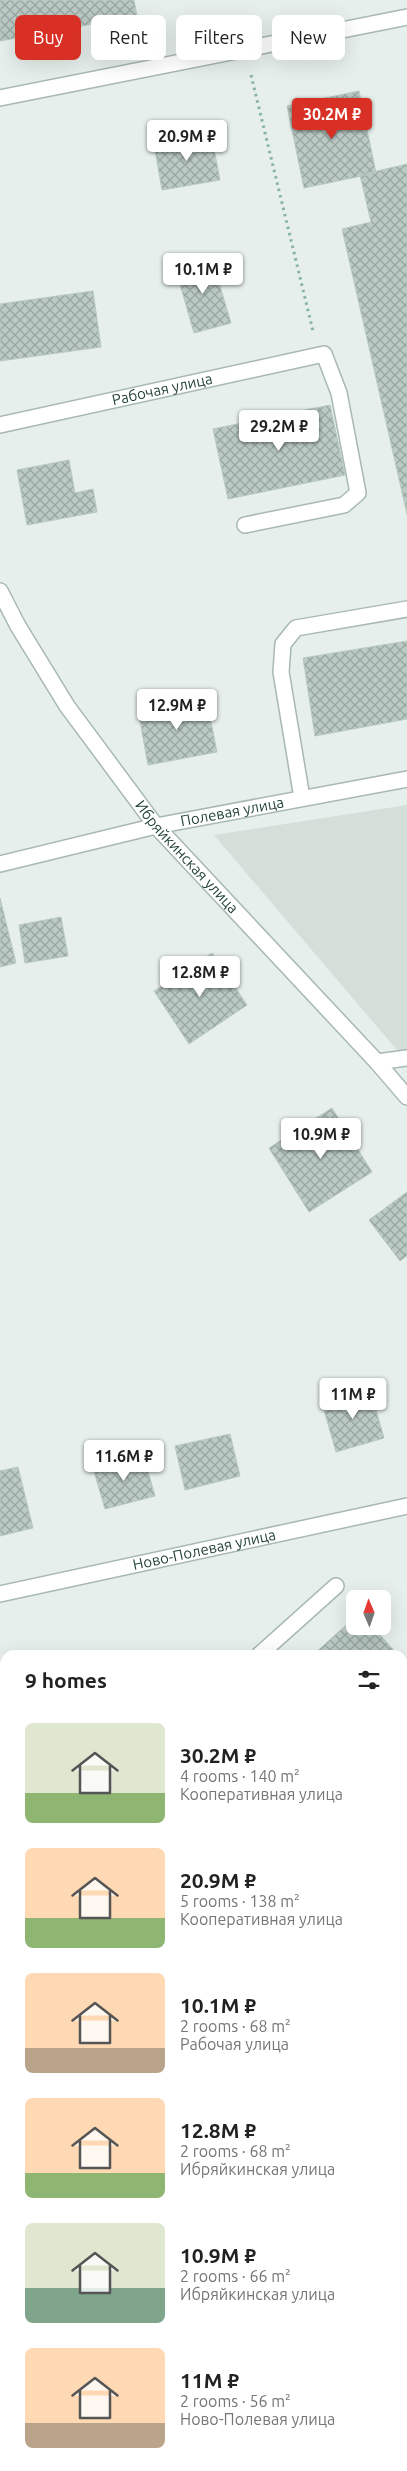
<!DOCTYPE html>
<meta charset="utf-8">
<style>
body{margin:0;font-family:Ubuntu,sans-serif;background:#f2f2f2;color:#222;height:100vh;display:flex;flex-direction:column;font-size:19px;white-space:nowrap}
*{box-sizing:border-box;margin:0}
p{font-size:16px;color:#767676}
.icon{flex:none;width:28px;height:28px;fill:none;stroke:currentColor;stroke-width:2;stroke-linecap:round;stroke-linejoin:round}
.map{position:relative;flex:1;overflow:hidden}
.drawer{position:absolute;left:0px;top:1650px;width:408px;height:821px;display:flex;flex-direction:column;background:#fff;border-radius:15px 15px 0 0;box-shadow:0 5px 20px #0002}
.drawer>*{flex:none}
.banner{position:absolute;left:15px;top:15px;width:378px;height:45px;display:flex;gap:10px}
.needle{width:32px;rotate:358deg}
.tools{position:absolute;left:346px;top:1590px;display:grid;gap:10px}
.tools a{display:grid;place-items:center;width:45px;height:45px;border-radius:8px;background:#fff;box-shadow:0 5px 20px #0002;font-size:25px}
.price{position:absolute;translate:-50% -42px;padding:0 11px;border-radius:5px;background:#fff;color:#222;font-size:16px;line-height:32px;filter:drop-shadow(0 1px 2px #0008)}
.price::after{content:'';position:absolute;left:50%;top:30px;width:15px;height:11px;margin-left:-8px;background:inherit;clip-path:polygon(0 0,100% 0,50% 100%)}
.price.active{background:#d93025;color:#fff}
ul{padding:0;list-style:none}
li{display:flex;align-items:center;gap:15px;height:125px;padding:0 25px}
li span{display:grid;place-items:center;flex:none;width:140px;height:100px;border-radius:8px;color:#555}
li>.icon{margin-inline-start:auto}
span .icon{width:60px;height:60px;fill:#fffc;stroke-width:1}
li b{font-size:21px}
h2{display:flex;justify-content:space-between;align-items:center;height:60px;padding:0 25px;font-size:21px}
.pill{padding:0 18px;border-radius:8px;background:#fff;box-shadow:0 5px 20px #0002;font-size:18px;line-height:45px}
.pill.active{background:#d93025;color:#fff}
.map>svg:first-child{display:block}
.built{fill:#d4dfda}
.building{fill:url(#building-cross-hatch);stroke:#b8c9c2}
.lines{fill:none;stroke-linecap:round;stroke-linejoin:round}
.minor-casing{stroke:#a8b8b2;stroke-width:18}
.path{stroke:#86b3a5;stroke-width:3;stroke-dasharray:2.5 4;stroke-linecap:butt}
.minor{stroke:#fff;stroke-width:15}
.labels{text-anchor:middle;stroke-width:4.5;stroke-linejoin:round;paint-order:stroke}
.street-label{font-size:15px;fill:#24423a;stroke:#f7fbf9}
</style>
<div class="map">
<svg width="407" height="2471" viewBox="0 0 407 2471">
<defs>
<pattern id="building-cross-hatch" width="8" height="8" patternUnits="userSpaceOnUse" patternTransform="scale(1.25)"><rect width="8" height="8" fill="#bbcac4"/><path d="M0 0l8 8M0 8l8-8" fill="none" stroke="#98a6a0"/></pattern>
</defs>
<rect width="100%" height="100%" fill="#e6efeb"/>
<path class="built" d="M407,805V1062L214,835Z"/>
<path class="building" d="M0,0H134L137,16L0,41Z
M359,91L376,173L304,188L287,106Z
M211,133L220,180L162,190L154,144Z
M407,164V514L342,229L371,222L360,175Z
M211,256L231,323L194,333L175,267Z
M93,291L101,347L0,361V304Z
M330,405L345,475L228,499L213,429Z
M69,460L75,493L93,489L97,512L27,525L17,470Z
M407,641V719L315,736L303,658Z
M206,697L217,752L148,765L138,710Z
M0,898L16,963L0,967Z
M61,917L68,956L25,963L19,925Z
M212,953L247,1005L189,1044L154,991Z
M332,1108L372,1172L309,1212L269,1148Z
M407,1192V1256L400,1261L369,1220Z
M370,1389L384,1438L336,1452L322,1403Z
M230,1434L240,1476L185,1490L175,1446Z
M143,1454L155,1496L105,1509L93,1468Z
M18,1467L33,1528L0,1536V1471Z
M355,1617V1626H372L398,1655H313Z
M402,1660L407,1665V1673L402,1677Z
M5,1842V2107L0,2108V1843Z
M407,2070V2146L402,2147V2071Z
M5,2216V2277L0,2246V2217Z
M402,2366H407V2440L402,2441Z
M36,2466H112L113,2471H37Z
M228,2466H261L234,2471H229Z"/>
<g class="lines">
<defs>
<g id="minor">
<path d="M0,98L407,17"/>
<path id="s1" d="M0,425L324,354L339,393L358,493L344,505L245,525"/>
<path id="s2" d="M0,591L18,626L67,706L156,826L377,1062L407,1097"/>
<path d="M302,798L281,672L283,644L296,628L407,609"/>
<path id="s3" d="M0,864L156,826L407,779"/>
<path d="M377,1062L407,1058"/>
<path id="s4" d="M0,1594L407,1506"/>
<path d="M259,1655L336,1586"/>
<path d="M0,1766L4,1782L0,1783"/>
<path d="M407,1795V1794"/>
<path d="M402,2335L407,2334"/>
<path d="M155,2466L156,2471"/>
</g>
</defs>
<use href="#minor" class="minor-casing"/>
<path class="path" d="M251,75L313,331"/>
<use href="#minor" class="minor"/>
</g>
<g class="labels">
<g class="street-label">
<text dy="5" stroke="none"><textPath href="#s1" startOffset="166">Рабочая улица</textPath></text>
<text dy="5" stroke="none"><textPath href="#s3" startOffset="238">Полевая улица</textPath></text>
<text dy="5" stroke="none"><textPath href="#s2" startOffset="326">Ибряйкинская улица</textPath></text>
<text dy="5" stroke="none"><textPath href="#s4" startOffset="209">Ново-Полевая улица</textPath></text>
</g>
</g>
</svg>
<div class="tools">
<a><svg class="needle" viewBox="-14 -14 28 28"><path d="M0-13l5 13h-10z" fill="#e53935"/><path d="M0 13l5-13h-10z" fill="#767676"/></svg></a>
</div>
<b class="price active" style="left:332px;top:140px">30.2M ₽</b>
<b class="price" style="left:187px;top:162px">20.9M ₽</b>
<b class="price" style="left:203px;top:295px">10.1M ₽</b>
<b class="price" style="left:279px;top:452px">29.2M ₽</b>
<b class="price" style="left:177px;top:731px">12.9M ₽</b>
<b class="price" style="left:200px;top:998px">12.8M ₽</b>
<b class="price" style="left:321px;top:1160px">10.9M ₽</b>
<b class="price" style="left:353px;top:1420px">11M ₽</b>
<b class="price" style="left:124px;top:1482px">11.6M ₽</b>
<div class="banner">
<a class="pill active">Buy</a>
<a class="pill">Rent</a>
<a class="pill">Filters</a>
<a class="pill">New</a>
</div>
<section class="drawer">
<h2>9 homes<svg class="icon" aria-label="filters" viewBox="0 0 24 24"><path d="M4 7h16M4 17h16"/><circle cx="9" cy="7" r="2"/><circle cx="15" cy="17" r="2"/></svg></h2>
<ul>
<li><span style="background:linear-gradient(#dfe7d0 70%,#8fb573 0)"><svg class="icon" aria-label="home" viewBox="0 0 24 24"><path d="M3 11l9-7 9 7M6 9v11h12V9"/></svg></span><div><b>30.2M ₽</b><p>4 rooms · 140 m²</p><p>Кооперативная улица</p></div></li>
<li><span style="background:linear-gradient(#ffd9b3 70%,#8fb573 0)"><svg class="icon" aria-label="home" viewBox="0 0 24 24"><path d="M3 11l9-7 9 7M6 9v11h12V9"/></svg></span><div><b>20.9M ₽</b><p>5 rooms · 138 m²</p><p>Кооперативная улица</p></div></li>
<li><span style="background:linear-gradient(#ffd9b3 75%,#b9a48a 0)"><svg class="icon" aria-label="home" viewBox="0 0 24 24"><path d="M3 11l9-7 9 7M6 9v11h12V9"/></svg></span><div><b>10.1M ₽</b><p>2 rooms · 68 m²</p><p>Рабочая улица</p></div></li>
<li><span style="background:linear-gradient(#ffd9b3 75%,#8fb573 0)"><svg class="icon" aria-label="home" viewBox="0 0 24 24"><path d="M3 11l9-7 9 7M6 9v11h12V9"/></svg></span><div><b>12.8M ₽</b><p>2 rooms · 68 m²</p><p>Ибряйкинская улица</p></div></li>
<li><span style="background:linear-gradient(#dfe7d0 65%,#7fa58c 0)"><svg class="icon" aria-label="home" viewBox="0 0 24 24"><path d="M3 11l9-7 9 7M6 9v11h12V9"/></svg></span><div><b>10.9M ₽</b><p>2 rooms · 66 m²</p><p>Ибряйкинская улица</p></div></li>
<li><span style="background:linear-gradient(#ffd9b3 75%,#b9a48a 0)"><svg class="icon" aria-label="home" viewBox="0 0 24 24"><path d="M3 11l9-7 9 7M6 9v11h12V9"/></svg></span><div><b>11M ₽</b><p>2 rooms · 56 m²</p><p>Ново-Полевая улица</p></div></li>
</ul>
</section>
</div>
